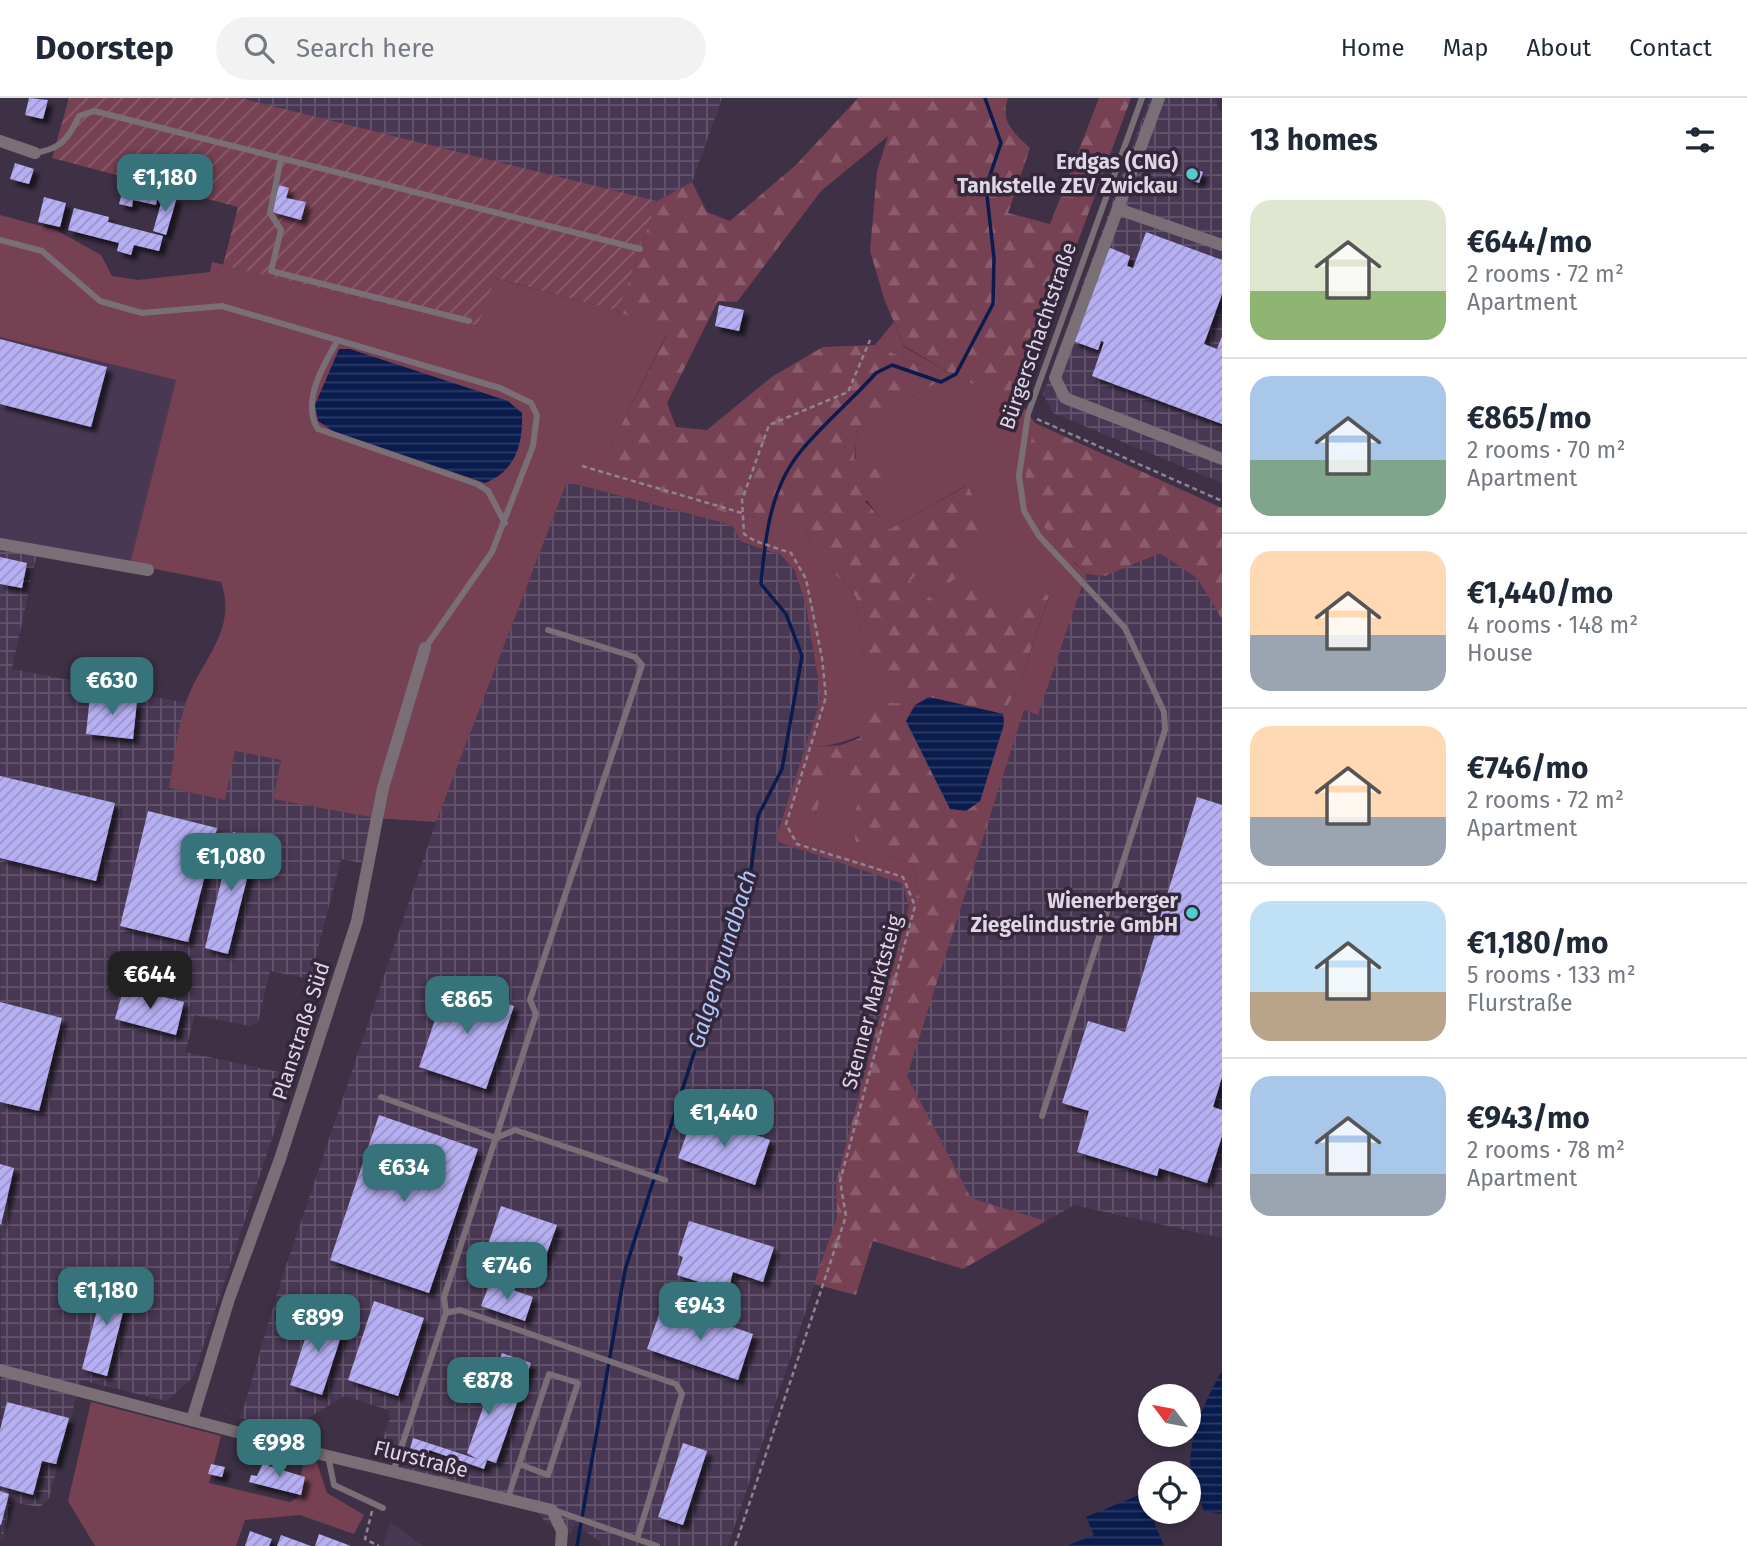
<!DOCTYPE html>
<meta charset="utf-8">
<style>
body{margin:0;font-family:"Fira Sans",sans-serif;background:#f2f2f3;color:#1f2937;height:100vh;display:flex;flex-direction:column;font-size:26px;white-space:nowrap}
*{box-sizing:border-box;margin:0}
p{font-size:23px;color:#747a83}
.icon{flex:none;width:38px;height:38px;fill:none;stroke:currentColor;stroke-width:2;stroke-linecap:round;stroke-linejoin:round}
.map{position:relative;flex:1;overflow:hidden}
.drawer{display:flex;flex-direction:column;background:#fff;width:525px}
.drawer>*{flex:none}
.needle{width:46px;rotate:302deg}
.tools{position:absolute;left:1138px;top:1286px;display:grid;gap:14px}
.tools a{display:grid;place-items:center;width:63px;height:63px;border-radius:50%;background:#fff;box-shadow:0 4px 10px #0003;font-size:35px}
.price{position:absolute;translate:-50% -60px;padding:0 16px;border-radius:14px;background:#36737a;color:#fff;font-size:23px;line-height:46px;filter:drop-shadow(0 2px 4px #0008)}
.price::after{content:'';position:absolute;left:50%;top:42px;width:21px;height:16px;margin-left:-10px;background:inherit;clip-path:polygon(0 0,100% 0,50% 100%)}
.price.active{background:#222;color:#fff}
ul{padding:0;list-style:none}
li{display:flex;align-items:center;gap:21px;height:175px;padding:0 28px}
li+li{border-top:2px solid #e0e1e3}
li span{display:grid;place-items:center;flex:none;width:196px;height:140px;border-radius:21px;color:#555}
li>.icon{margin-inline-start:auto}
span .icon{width:84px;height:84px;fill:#fffc;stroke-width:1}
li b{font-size:30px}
h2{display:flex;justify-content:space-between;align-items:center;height:84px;padding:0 28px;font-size:30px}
header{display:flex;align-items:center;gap:42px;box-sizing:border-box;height:98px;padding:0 35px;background:#fff;border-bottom:2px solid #e0e1e3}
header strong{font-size:33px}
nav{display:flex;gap:38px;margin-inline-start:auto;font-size:24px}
.search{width:490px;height:63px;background:#f2f2f3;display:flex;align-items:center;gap:18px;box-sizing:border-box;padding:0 24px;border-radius:38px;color:#747a83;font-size:26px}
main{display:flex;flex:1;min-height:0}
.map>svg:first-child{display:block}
.built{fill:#493854}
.industrial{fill:url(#industrial-grid)}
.grass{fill:#774154}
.forest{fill:url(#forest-firs)}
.garden{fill:url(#garden-furrows)}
.water{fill:url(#water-rules)}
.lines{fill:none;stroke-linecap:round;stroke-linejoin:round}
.stream{stroke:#0a1c4e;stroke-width:3.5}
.building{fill:url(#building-hatch);filter:url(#shadow)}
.path{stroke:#8e8495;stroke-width:2.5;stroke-dasharray:5 3.5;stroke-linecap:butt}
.service{stroke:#7a6f77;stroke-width:6}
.minor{stroke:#7a6f77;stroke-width:12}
.poi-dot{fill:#52cdcd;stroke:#34273c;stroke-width:2.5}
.labels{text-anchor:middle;stroke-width:7;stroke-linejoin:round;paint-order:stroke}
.poi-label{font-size:21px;font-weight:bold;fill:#dfd7e4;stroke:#34273c;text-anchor:end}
.street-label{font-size:21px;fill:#dfd7e4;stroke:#34273c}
.water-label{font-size:23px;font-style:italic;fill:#adc5f7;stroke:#34273c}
</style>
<header>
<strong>Doorstep</strong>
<div class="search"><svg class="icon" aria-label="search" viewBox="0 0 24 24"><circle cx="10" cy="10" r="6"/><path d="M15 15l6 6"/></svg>Search here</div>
<nav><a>Home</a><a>Map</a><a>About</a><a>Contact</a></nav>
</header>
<main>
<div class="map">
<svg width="1222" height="1448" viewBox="0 0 1222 1448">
<defs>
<pattern id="industrial-grid" width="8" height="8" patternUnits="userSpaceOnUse" patternTransform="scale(1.75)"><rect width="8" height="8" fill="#493854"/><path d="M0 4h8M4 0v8" fill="none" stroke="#63546c"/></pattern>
<pattern id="forest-firs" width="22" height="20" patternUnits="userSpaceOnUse" patternTransform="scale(1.75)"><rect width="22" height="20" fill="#774154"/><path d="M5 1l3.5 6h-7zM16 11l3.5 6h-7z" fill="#8a5c6c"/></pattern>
<pattern id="garden-furrows" width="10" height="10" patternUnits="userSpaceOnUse" patternTransform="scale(1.75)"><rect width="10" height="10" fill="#774154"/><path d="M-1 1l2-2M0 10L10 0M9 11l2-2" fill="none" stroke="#8a5c6c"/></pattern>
<pattern id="water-rules" width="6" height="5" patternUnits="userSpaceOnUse" patternTransform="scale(1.75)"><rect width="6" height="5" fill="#0a1c4e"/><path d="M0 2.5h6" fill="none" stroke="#2d3c67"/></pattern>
<pattern id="building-hatch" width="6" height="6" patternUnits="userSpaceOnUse" patternTransform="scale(1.75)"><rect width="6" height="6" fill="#b6aff3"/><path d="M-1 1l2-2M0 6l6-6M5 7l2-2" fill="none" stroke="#9993c7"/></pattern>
<filter id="shadow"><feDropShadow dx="5.5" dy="5.5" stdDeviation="2" flood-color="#0009"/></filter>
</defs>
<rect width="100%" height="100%" fill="#3e3146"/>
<path class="built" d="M0,239L176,282L130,466L0,440Z
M390,1424L423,1448H383Z"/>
<path class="industrial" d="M240,0H722L692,84L657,103Z
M1150,0H1216L1218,12L1222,14V385L1053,315L1043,296Z
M567,384L732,427L741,445L781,457L795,473L806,508L821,600L775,743L903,786L909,809L836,1084L837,1119L728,1448H601V1444L575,1426L571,1435L546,1425L538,1414L399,1381L405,1358L380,1350L390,1320L388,1312L344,1298L285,1334L225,1315L241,1319L279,1189L436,724Z
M0,440L38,450L12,571L186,605L169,690L224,702L235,653L281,662L273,701L375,720L361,765L341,761L310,881L270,873L258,924L250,928L195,917L185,954L293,977L193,1279L167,1303L81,1282L49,1400L40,1409L12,1404L1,1445Z
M1160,454L1197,480L1222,521V1140L1074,1107L1046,1123L971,1100L907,978L1024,611L1038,616L1086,476L1105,478Z"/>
<path class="grass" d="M0,117L56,132L101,157L112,178L138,182L210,174L212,164L478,228L494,180L618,213L667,236L606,357L624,382L730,416L803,426L814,453L856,499L863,555L876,574L915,607C882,627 855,645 817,649L815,718L831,667L841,664L846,700L859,704L889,759L913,766L918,796L909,809L903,786L775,743L821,600L806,508L795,473L781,457L741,444L732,427L567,384L436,724L375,720L273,701L281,662L235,653L225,702L169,690C174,662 177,631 186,604C201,561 238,533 221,484L130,466L176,282L0,239Z
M894,224L904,249L962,282L1019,303L1035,325L1026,380L1074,465L1086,476L1038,617L1024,612L993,709L980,703L1004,626L1003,616L1018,589L1049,499L1011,529L937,505L909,483L922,470L958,460L967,387L890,431C857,395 851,378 858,329L940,283L934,273L875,247Z
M91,1304L221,1338L209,1385L290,1404L297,1400L304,1361L317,1365L327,1395L364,1417L354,1436L300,1417L245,1422L236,1448H95L68,1403Z"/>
<path class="forest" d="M858,0H1008C1000,24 1013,34 1030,50L1008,115L1050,126L1099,0H1131L1019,303L962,282L904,248L885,203L870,153L877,73L888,38L821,93L737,204L718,203L667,305L676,329L707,332L773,278L823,249L875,247L934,273L940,283L858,329L854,361L886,376L885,401L865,403L890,431L968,387L986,434L958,460L964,474L946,487L922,470L910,483L937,505L974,491L1011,528L1031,490L1049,498L1018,589L1003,616L929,599L966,713L980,703L993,709L907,978L971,1100L1046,1123L963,1171L873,1143L856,1197L814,1186L837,1119L836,1084L909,809L918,796L913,766L889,759L879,743L856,744L850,724L859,704L846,701L841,665L831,667L815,718L808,724L798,716L817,649L841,647L860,640L856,623L871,604L913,606L876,574L863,555L856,499L814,453L803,426L730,416L623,382L606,357L667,237L618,213L657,103L692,84L707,114L730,123L796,67Z
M1035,325L1222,410V521L1197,480L1160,455L1105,478L1086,476C1060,451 1028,418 1026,380C1025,363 1032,342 1035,325Z"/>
<path class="garden" d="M69,0H240L657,103L618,213L495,180L478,228L223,167L238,109L52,60Z"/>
<path class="water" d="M339,251H350L508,303L522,315C523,347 516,372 485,385L333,333L318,323L315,307Z
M929,599L1003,616L1004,626L980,703L966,713L950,711L906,623L915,607Z
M1222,1273V1416L1204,1413C1200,1403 1195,1392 1192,1382C1184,1347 1205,1302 1222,1273Z
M1146,1394L1150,1414L1164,1448H1066L1094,1437L1086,1419Z"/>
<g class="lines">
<path class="stream" d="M577,1448L625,1172L750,779L758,718L782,671L802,558L786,516L761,486C765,440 770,390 801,353C823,326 852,302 876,275L892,267L941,284L956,276L993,206L994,160L986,89L1001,45L985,0"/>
</g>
<path class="building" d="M29,0L48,2L43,21L25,17Z
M15,65L34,71L29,86L10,81Z
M1189,69L1203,74L1199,85L1185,80Z
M124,86L159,93L156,107L133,102L132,109L119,106Z
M279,87L289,90L286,100L306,104L301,122L272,114Z
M164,95L177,99L166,137L153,133Z
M44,99L66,105L60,129L38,124Z
M74,110L109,119L108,124L163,138L159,153L134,147L131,157L117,153L119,145L68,132Z
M1146,134L1222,162V196L1204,246L1217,251L1222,238V326L1092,278L1104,244L1101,243L1098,252L1073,243L1108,149L1130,158L1127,168L1133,170Z
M719,207L744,212L739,233L715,228Z
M0,241L107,269L91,329L0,306Z
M0,459L27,465L22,490L0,486Z
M90,598L137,603L133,641L86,636Z
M0,678L115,705L96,783L0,760Z
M1197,699L1222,707V979L1213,1009L1222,1012V1038L1207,1085L1159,1070L1157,1078L1077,1054L1089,1013L1062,1005L1088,923L1125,934Z
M148,713L217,730L188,844L120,828Z
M233,734L257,741L228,856L205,850Z
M447,886L514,908L486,991L419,969Z
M124,889L184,904L176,937L115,921Z
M0,904L62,920L39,1013L0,1004Z
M694,1015L770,1042L755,1087L678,1060Z
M379,1017L478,1051L429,1195L330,1162Z
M0,1066L14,1070L1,1127L0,1126Z
M501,1108L557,1127L537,1183L482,1164Z
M689,1123L774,1149L763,1184L733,1174L728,1193L677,1177L683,1159L678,1157Z
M105,1180L130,1186L107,1278L82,1271Z
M490,1184L533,1199L525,1223L481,1208Z
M374,1203L424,1220L398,1298L348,1282Z
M663,1205L753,1236L738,1282L647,1251Z
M313,1216L345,1226L322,1297L290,1287Z
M502,1255L531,1265L496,1365L487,1362L484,1371L429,1352L426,1363L408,1358L413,1340L477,1361L467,1355Z
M7,1304L69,1320L56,1366L42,1363L33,1397L0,1388V1332Z
M683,1345L707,1353L683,1427L658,1419Z
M265,1361L270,1364L269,1368L305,1379L301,1397L249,1384L251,1377L257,1378Z
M211,1366L225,1369L222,1379L208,1376Z
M0,1393L9,1396L1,1427H0Z
M250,1433L272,1441L269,1448H245Z
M319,1436L351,1448H315Z
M281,1437L311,1448H277Z"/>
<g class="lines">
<path class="path" d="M1037,321L1222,403
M582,368L742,415
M372,1413L365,1441L379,1448
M735,1448L846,1118L840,1083L915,808L903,779L797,746L786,726L826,599L822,560L806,481L791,455L755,443L744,436L742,402L769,327L848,294L870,242"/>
<path class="service" d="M35,55C61,51 68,41 79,18L94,13L640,151
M281,60L270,115L281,132L271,173L469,223
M0,142L42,153L100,203L142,215L222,208L500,290L531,305L537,317L533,348L492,454L425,550
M338,242C323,267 301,305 318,331L477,386L488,393L505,425
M381,999L496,1040L515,1032L665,1082
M1042,1018L1165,632L1164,614L1125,530L1039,438L1024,413L1019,378L1028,316L1142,0
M446,1215L460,1212L676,1286L682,1296L637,1441
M328,1358L334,1387L383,1410
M393,1374L446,1215L444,1199L536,916L530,902L642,567L635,559L548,532
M508,1401L513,1384L549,1276L578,1285L548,1377L519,1366
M554,1412L657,1448"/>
<path class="minor" d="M1159,0L1055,280L1065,300L1222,361
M0,43L35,55
M1118,111L1222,147
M0,446L148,472
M0,1272L328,1358L552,1412L562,1433L561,1448
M192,1322L229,1201L280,1061L357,823L383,690L425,550"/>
</g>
<g class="poi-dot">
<circle cx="1192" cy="76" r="7"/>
<circle cx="1192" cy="815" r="7"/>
</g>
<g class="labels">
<g class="poi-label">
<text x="1178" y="71">Erdgas (CNG)<tspan x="1178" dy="24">Tankstelle ZEV Zwickau</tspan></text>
<text x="1178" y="810">Wienerberger<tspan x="1178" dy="24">Ziegelindustrie GmbH</tspan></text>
</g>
<g class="street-label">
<text transform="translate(1038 238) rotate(-71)" y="7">Bürgerschachtstraße</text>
<text transform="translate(872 904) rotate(-75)" y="7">Stenner Marktsteig</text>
<text transform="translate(301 933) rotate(-72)" y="7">Planstraße Süd</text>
<text transform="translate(421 1361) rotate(14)" y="7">Flurstraße</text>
</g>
<g class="water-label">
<text transform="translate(722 861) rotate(-73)" y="8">Galgengrundbach</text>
</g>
</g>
</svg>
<div class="tools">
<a><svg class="needle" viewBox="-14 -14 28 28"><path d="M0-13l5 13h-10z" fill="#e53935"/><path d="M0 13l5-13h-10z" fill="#747a83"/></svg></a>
<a><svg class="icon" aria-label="locate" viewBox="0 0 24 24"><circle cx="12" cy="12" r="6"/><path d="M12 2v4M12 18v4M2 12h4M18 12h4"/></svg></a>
</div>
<b class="price" style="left:165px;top:116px">€1,180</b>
<b class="price" style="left:112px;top:619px">€630</b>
<b class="price" style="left:231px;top:795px">€1,080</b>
<b class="price active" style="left:150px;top:913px">€644</b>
<b class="price" style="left:467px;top:938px">€865</b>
<b class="price" style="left:724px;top:1051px">€1,440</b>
<b class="price" style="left:404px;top:1106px">€634</b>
<b class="price" style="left:507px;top:1204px">€746</b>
<b class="price" style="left:106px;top:1229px">€1,180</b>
<b class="price" style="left:700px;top:1244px">€943</b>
<b class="price" style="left:318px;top:1256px">€899</b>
<b class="price" style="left:488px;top:1319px">€878</b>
<b class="price" style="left:279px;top:1381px">€998</b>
</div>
<section class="drawer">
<h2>13 homes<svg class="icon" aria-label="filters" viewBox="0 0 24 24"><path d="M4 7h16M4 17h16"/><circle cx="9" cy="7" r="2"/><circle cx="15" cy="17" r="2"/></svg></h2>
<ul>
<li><span style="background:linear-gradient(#dfe7d0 65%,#8fb573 0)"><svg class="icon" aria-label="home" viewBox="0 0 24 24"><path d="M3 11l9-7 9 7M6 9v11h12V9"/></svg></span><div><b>€644/mo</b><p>2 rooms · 72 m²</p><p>Apartment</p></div></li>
<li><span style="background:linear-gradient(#a9c7e8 60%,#7fa58c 0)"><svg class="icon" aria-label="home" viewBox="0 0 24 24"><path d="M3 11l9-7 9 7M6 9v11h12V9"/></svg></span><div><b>€865/mo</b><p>2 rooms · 70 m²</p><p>Apartment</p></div></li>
<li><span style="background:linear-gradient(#ffd9b3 60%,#9aa5b1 0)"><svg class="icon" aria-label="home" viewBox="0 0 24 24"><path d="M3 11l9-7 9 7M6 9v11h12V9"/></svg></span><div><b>€1,440/mo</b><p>4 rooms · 148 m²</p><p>House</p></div></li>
<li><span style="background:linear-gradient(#ffd9b3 65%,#9aa5b1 0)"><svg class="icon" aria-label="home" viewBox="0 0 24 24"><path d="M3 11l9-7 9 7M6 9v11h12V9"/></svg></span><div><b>€746/mo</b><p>2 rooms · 72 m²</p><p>Apartment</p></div></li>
<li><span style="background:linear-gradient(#bfe0f5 65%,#b9a48a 0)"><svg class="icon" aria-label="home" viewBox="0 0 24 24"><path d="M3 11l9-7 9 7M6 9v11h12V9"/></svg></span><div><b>€1,180/mo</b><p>5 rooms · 133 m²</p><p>Flurstraße</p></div></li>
<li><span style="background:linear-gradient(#a9c7e8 70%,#9aa5b1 0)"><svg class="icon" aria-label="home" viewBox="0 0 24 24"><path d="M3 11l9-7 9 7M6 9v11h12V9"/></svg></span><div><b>€943/mo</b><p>2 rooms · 78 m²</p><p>Apartment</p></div></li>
</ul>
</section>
</main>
